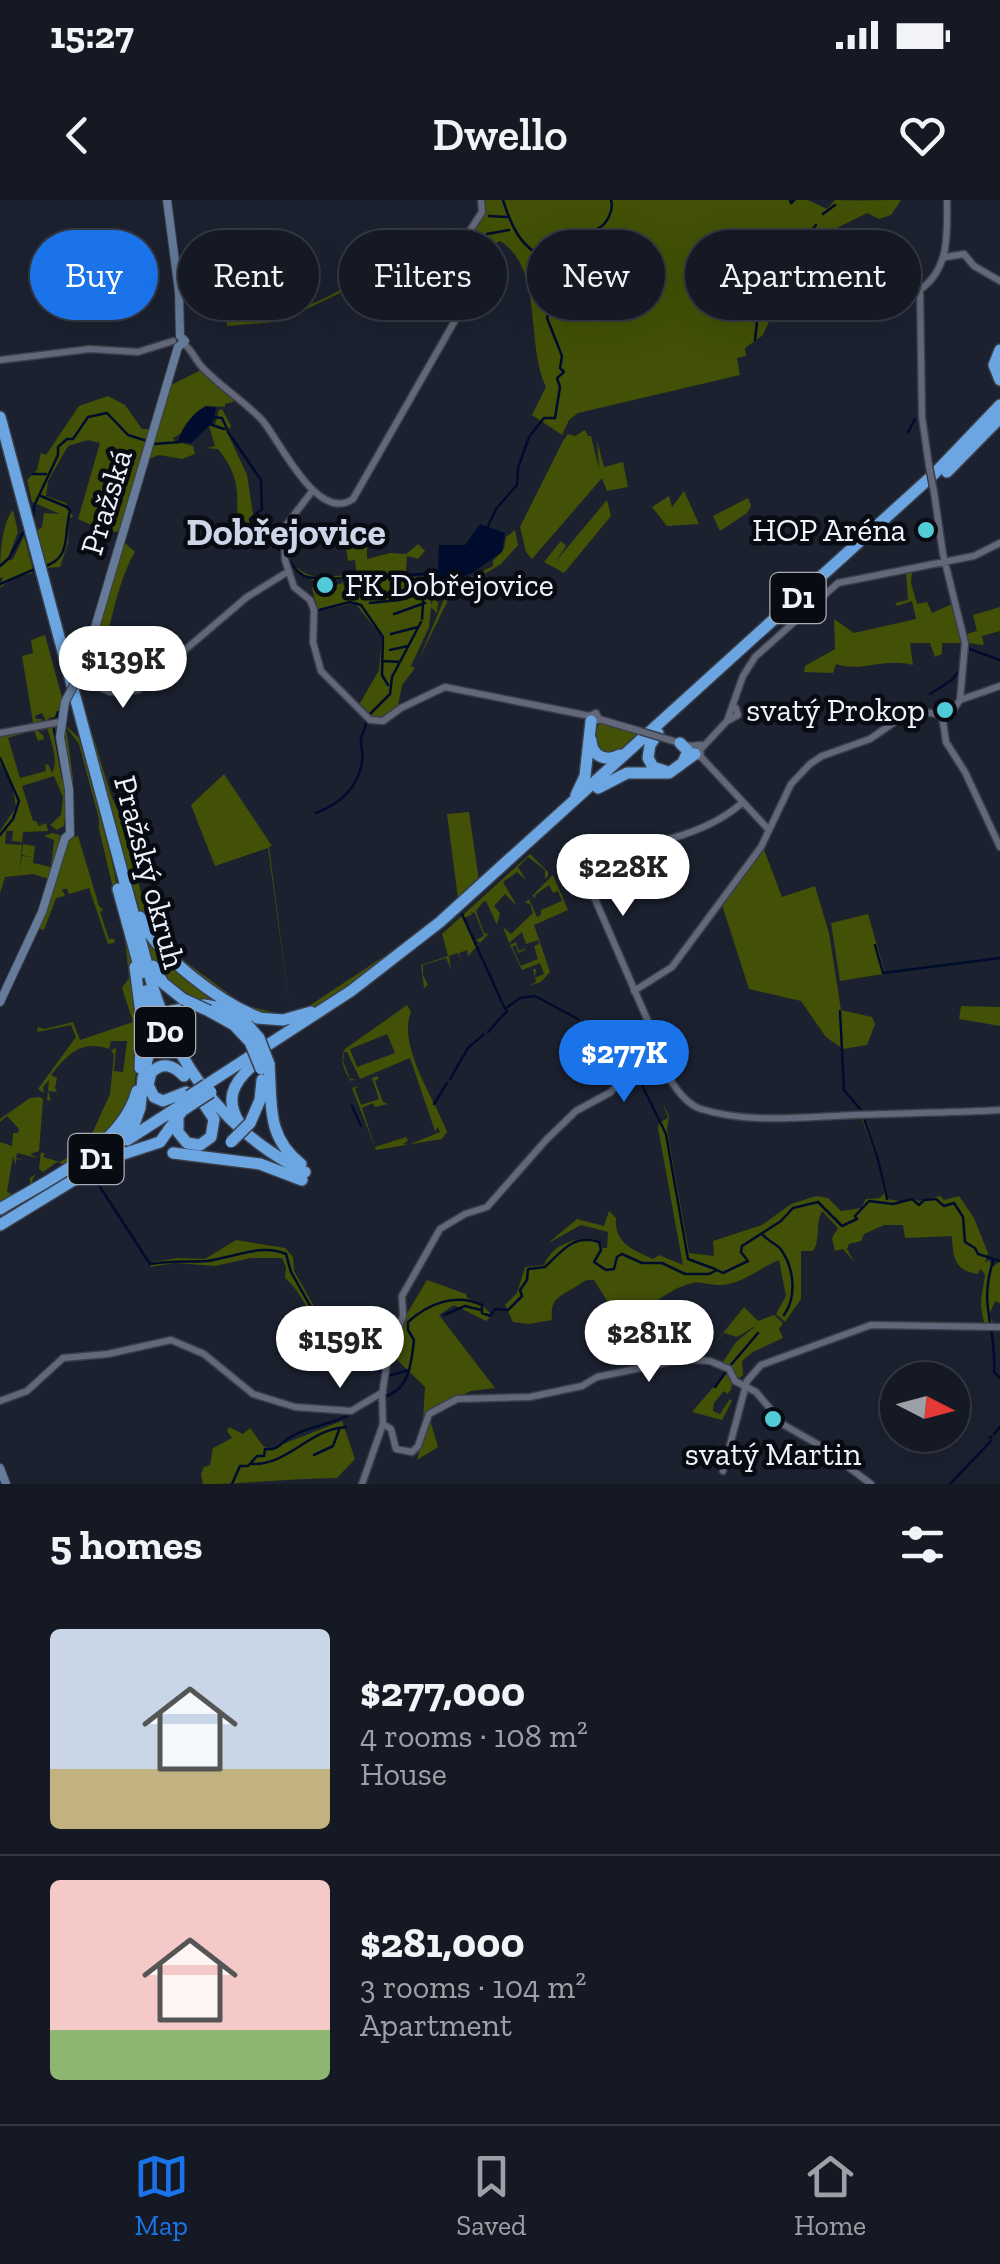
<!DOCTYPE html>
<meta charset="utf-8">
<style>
body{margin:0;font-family:"Zilla Slab",serif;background:#1e222c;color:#f1f3f6;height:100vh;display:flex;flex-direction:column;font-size:38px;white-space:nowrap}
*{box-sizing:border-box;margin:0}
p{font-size:32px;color:#9da0a6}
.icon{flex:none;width:55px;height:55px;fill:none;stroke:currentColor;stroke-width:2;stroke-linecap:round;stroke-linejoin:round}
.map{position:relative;height:1284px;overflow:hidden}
.side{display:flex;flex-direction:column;background:#151924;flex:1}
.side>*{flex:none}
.hud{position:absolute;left:30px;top:30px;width:940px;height:90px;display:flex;gap:20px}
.needle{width:65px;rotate:96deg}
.tools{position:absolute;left:880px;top:1162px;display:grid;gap:20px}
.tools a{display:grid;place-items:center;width:90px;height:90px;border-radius:50%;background:#151924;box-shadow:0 10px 40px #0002,0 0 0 2px #343841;font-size:50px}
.price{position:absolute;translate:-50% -85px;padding:0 22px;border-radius:35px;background:#fff;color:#222;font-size:32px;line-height:65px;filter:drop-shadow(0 2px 5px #0008)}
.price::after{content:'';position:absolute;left:50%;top:60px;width:30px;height:22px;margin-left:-15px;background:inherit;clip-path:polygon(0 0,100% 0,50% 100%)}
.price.selected{background:#1a73e8;color:#fff}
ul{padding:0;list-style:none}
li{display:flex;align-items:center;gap:30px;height:250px;padding:0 50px}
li+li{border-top:2px solid #343841}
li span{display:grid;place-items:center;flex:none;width:280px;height:200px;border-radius:10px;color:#555}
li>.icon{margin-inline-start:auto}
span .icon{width:120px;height:120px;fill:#fffc;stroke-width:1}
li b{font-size:42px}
h2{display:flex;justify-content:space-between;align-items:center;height:120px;padding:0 50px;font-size:42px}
.pill{padding:0 35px;border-radius:45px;background:#151924;box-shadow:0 10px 40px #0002,0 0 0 2px #343841;font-size:35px;line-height:90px}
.pill.selected{background:#1a73e8;color:#fff}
.status{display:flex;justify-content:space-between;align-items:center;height:70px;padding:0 50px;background:#151924;direction:ltr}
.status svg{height:28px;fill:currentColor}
header{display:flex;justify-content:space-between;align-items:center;height:130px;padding:0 50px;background:#151924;font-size:45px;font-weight:600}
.tab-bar{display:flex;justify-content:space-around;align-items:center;height:140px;border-top:2px solid #343841;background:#151924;font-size:28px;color:#9da0a6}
.tab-bar a{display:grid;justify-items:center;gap:5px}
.tab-bar .selected{color:#1a73e8}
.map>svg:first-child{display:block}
.green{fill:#425106;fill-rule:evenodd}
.water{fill:#000c2d}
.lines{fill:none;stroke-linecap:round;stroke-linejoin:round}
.stream{stroke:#000c2d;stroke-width:2.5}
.tertiary-casing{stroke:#3a3e49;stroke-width:9}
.secondary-casing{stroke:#3a3e49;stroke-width:10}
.motorway-casing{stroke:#3a3e49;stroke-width:14}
.tertiary{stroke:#62687a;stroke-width:6}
.secondary{stroke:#657b99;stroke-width:8}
.motorway{stroke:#6ba6e2;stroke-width:11}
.tertiary-bridge-casing{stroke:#3a3e49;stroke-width:9;stroke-linecap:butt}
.secondary-bridge-casing{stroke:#3a3e49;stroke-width:10;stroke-linecap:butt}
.motorway-bridge-casing{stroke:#3a3e49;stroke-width:14;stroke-linecap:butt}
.tertiary-bridge{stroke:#62687a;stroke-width:6}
.secondary-bridge{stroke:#657b99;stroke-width:8}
.motorway-bridge{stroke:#6ba6e2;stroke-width:11}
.poi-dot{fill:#52cbd9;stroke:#090b12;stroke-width:4}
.labels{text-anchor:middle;stroke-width:9;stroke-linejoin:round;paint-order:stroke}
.shield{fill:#090b12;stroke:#a9adb6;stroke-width:2.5}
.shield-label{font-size:30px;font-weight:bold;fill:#edf2fc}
.street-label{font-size:32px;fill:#edf2fc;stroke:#090b12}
.poi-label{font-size:32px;fill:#edf2fc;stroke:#090b12;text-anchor:end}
.quarter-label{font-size:38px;font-weight:bold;fill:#cdd5e9;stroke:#090b12}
</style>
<div class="status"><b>15:27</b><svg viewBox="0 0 49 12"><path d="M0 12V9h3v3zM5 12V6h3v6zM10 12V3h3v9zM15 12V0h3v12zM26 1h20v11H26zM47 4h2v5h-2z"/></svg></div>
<header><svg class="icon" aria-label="back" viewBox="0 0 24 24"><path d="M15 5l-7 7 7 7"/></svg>Dwello<svg class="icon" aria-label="heart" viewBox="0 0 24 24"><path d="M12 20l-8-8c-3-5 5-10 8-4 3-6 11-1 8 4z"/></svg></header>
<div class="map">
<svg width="1000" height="1284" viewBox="0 0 1000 1284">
<rect width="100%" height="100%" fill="#1c2130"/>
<path class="green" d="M483,0H808L827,9L835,0C858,1 880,0 901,0L891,15L879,19L867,13L829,32C823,55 801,92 781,105L782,110L773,113L763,135L745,148L746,156L737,158L740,175L578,213L569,220L562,235L532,215L546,187C525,143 544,68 500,41L469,57L465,43L486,9Z
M372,58L375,59L368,75L359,84L298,113L274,122L227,126V122C243,121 260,121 275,117C303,109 364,86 372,58Z
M182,148L187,149L181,150L171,185L201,170L234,199L233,202L225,204V207C183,203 200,225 173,238L175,241L193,246L195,254L182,259L159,255L146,260L179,152Z
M108,196L125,205L142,229H151L120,331L109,333L78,319L100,243L88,240L68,246L48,281L46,296L66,303L73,317L69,318L68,343L60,367L46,368L35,332L42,327L44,313L60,314L32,302L27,280L37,270L41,253L46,255L79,206Z
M222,209L231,226L227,232L247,275L253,314L261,327L259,339L244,320L243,343C229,305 250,289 218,249L206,248L215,246L209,226L215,225L219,210Z
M585,230L588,236H591L599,269L597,240L604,267L623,262L628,287L607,291L602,278L532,359L526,352L520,327L563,241L568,234L575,236Z
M684,291L699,324L667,326L652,307L669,296L672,307Z
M748,298L751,306L747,313L720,331L713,316Z
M607,300L611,316L564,373L544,362L561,341L566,346L556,361Z
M13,310L18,332L7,361L13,359L24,336L33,370L32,373L11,379L0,388L3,377L0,378C0,359 1,324 13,310Z
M515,330L518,345L501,364L451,394L419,459L445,397L453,386L493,366V361L504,349L506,337Z
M367,337V359L390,353L406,354L418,344L425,351L418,359L407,356L406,371L392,372C400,379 424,378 430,373L431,405L433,399L438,402L437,413L431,407L429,427L411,466L415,468L402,485L398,506L384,517L370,518L359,505L379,470L382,437L355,403L318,411L312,388L320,383L324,388L343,383L349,401L353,399L348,397L345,382L351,380H313L294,369L298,368C311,381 330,376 347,375L351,378L356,369L355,360L348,361L345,340Z
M123,341L135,352C114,388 112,431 96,469L107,483L125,486L128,490C109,490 97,485 86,468Z
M912,371L911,383L917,404L927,402L932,413L952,404L961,443H942V454L935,457L930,443H910L913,465C884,457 860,473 836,464L833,473L804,472L805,466L835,449L834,419L854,433L916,419L912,401L897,406L895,403L908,400L906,372Z
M1000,407V431L982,436L984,445L968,443L966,434L977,431L973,415Z
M45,435L63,501L57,520L46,521L42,513L35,516L36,519H42L41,523L21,526L33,522L22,456L33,453L31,440Z
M82,477L78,487L111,595L125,628L148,721L164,746L244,805L279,814L303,810L383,757H390C352,784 300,834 251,814C232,806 215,790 199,778C174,759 154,744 141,715L75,487Z
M600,522L643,534L617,556L596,551L594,532Z
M55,523L68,592L64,626L57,630L50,625L61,615L63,597L54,576L22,586L33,621H36L39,626L46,623L48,631L23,632L22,642L12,641L13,631H6L5,644L22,645L20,671L22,656L32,657L22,655L23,644L35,646L33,663L51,667L54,640L44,636L52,633L60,635L52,677L49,679L33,674L5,677L0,693V631L16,607L12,584L0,563V536L35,529L43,535L44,539L38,541L34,530L8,538L20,578L46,571L45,565L48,564L52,573C59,561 51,540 47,528H40L45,533L39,529L40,527Z
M64,524L79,538L109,649L132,754L140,842L133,896L112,933L65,965L57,962L43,972L39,969L41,952L45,954L43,957L60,962L86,947L110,894L114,855L111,850L116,848L114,871L123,872L127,841H111L109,849C81,840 69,853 51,875L57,878L55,888L57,892L48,891L51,901L47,900L49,880L43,887L44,893L38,889L76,837L71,825L37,832L38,827L44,829L73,822L80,840L133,822L122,788L129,778L125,739L99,629V619L79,544L66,527L73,579L72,608Z
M224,574L272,646L269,647L290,810L268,648L215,666L191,605Z
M469,612L479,681L458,698L447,614Z
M78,636L99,706L103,710L100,712L109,739H115L116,733L114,743L108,744L89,688L69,694L67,689H62L65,696L56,698L44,730L39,729L66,638Z
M763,647L782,697L815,686L829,733L841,810L872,817L875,824L867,845L843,849L826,837L801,801L749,789L722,705Z
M530,654L548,672V676L545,679V670L528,657L518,667L526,680L517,672L503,682L517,706L505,694L494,706L500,713L497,725L486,701L483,702L476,711L484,733L488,734L495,727L480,743L476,740L484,736L475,713L470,712L473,714L464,718L475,745L479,744L468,756L467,750L459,753L461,762L458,753L449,756L451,769L446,758L423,765V775L428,785L424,788L421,765L448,756L442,734Z
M553,675L568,710L534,725L550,772L541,782L528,786L536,782L533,769H536L535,778L544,774L540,763L522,770L510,745L516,742L519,751L524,749L523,744L525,750L518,753L516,745L512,747L521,766L538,759L534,746L539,744L538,740L526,744L522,732L509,743L503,727L511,734L533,713L530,704L525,703L529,699L537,717L541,715V710L562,701L558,691L553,693L549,685L535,695L536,698L532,696Z
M868,714L884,770L883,774L840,781L831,723Z
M143,730L235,809L194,803L156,770Z
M407,805L411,812C397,846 435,899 447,932L442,939L376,950L352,888L358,886L355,889L361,905L379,899L372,878L377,876L379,878L375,881L383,902L388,904L375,907L373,903L362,908L375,947L406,937L408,941L403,944L408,945L440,932L438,927L435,931L410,858L360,879L347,852H344L343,861L350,879H355L351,881C344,872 339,859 345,849ZM387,834L395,853L357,867L350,849Z
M961,806L1000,807V826L959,819Z
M39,897L43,899L39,951L30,954L38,958L17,953L16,958L23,960L16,959V965L13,956L7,992L15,995L30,986V978L36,974L32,980L34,985L0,1003V942L12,946L13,933H18L19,929L7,916L0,922V919L30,898Z
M663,904L669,916L667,929L689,1053L714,1056L713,1041L762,1025L791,1004L816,996L828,998L841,1011L861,1008L866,999L880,998L884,994L878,962L861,917H865L879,958L887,999L905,1002L909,998L919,1001L940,996L944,1000L959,996L974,1018L988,1053L985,1063L989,1060L993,1067L1000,1061V1103L995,1101L989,1115L995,1126L985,1127C978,1097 982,1101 985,1074L980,1069L978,1074C954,1071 953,1056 952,1036L905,1038L903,1025H884L864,1034L861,1041L849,1044L847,1049L855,1063L843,1049L835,1051L832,1038L838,1028L822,1011C815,1025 821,1039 813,1051H801V1099L785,1122L776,1114L786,1096L779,1060C759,1068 743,1084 720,1085C709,1086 701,1080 689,1084C662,1091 645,1117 616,1115L594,1080C583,1079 582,1084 572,1089C557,1097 550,1101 552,1120L529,1124L513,1122L505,1105L517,1093L525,1067L544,1065C553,1044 574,1037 595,1039L603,1048H607L608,1032L581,1025L547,1044L577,1019L604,1026L609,1011L616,1018C614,1043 633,1050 653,1059L659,1055L683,1065L658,928L659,923L668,918Z
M236,1040L285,1048L293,1057L294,1071L330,1134L344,1139L364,1154L385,1119L392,1115L403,1120L427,1080L466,1094L467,1098L480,1103L492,1115L486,1121L454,1105L439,1115L495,1188L471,1191L434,1208L430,1220L438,1247L417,1260L426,1226L423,1219L425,1187L389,1152L376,1150L343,1181L335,1177L336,1169L351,1171L349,1154L342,1148L333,1147C313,1127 306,1096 285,1078L286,1067L282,1058H251L215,1066L175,1063L150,1067L152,1062L178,1058L205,1059Z
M744,1107L758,1121L774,1115L783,1123L779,1129L783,1138L753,1152L742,1161L743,1175L735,1181L733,1177L731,1190L727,1194L724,1191L714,1203L713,1211L720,1214L730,1199L732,1201L722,1220L692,1212L729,1169L721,1165L736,1142L757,1125L737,1137L724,1133L704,1157Z
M342,1221L355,1259L337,1278C292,1278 249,1284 203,1284L201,1274L204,1267L210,1265L213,1248L232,1238L227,1231L229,1227L243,1234L250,1228L263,1246L270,1249Z"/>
<path class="water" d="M206,206L216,207L213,222L191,243L179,242C179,230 194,212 206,206Z
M480,324L505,333L502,352L472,373L451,382L437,395L439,345H465Z"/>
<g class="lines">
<path class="stream" d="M503,0C515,38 523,46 555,67L556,84
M790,0L791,3L794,0
M823,14L835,5
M489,16L507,17
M487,34L509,30
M779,46L789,47L799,38H806L816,25
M777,74V46
M755,140L759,103
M213,217L222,218L228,231
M209,224L224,229
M228,232L261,280L262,309L250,319C254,337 270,339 282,352
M908,232L915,219
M154,244L180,242
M33,274H46
M41,296L67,307L70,311C63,335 73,358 43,367
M35,304L58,255V247L67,239H73L88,217L107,213L128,235L147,241
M33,317L34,306
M487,328L496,309L517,285L518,268L529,237L544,218H555L560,187L557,178L564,172L560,168L562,156L547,118L557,84L566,78L573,59L589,47L597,29C607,25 614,10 611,0
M288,359C292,365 297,372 304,376C318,382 418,375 439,372
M0,366L9,358L24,331
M0,384L35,369
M370,403L399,400L425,392
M319,410L350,402L361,405L383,437L382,475L388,485
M394,414L425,403
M422,419L425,373
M391,434L418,427
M967,448L1000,460
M390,450L408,446
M383,461L400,462
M930,494L952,480L958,472
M49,520L56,518L58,512
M54,529L63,578
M0,558L19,601L13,619L0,635
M316,613C339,604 358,588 362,562C364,555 360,546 361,539C363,530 367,526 367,517L390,494L392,477L421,422
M462,714L505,809L520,798L535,796L578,819
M875,745L883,773L1000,758
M840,811L844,890L861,910L878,959L887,999
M591,831L610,845L629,865
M488,832L507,811
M635,871L666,934L688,1059L715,1069
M450,879L468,848L484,834
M434,904L447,883
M352,906L361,926
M91,973L150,1064C169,1061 188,1062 207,1061C232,1058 261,1043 286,1054L291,1072L325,1132L350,1146L372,1168L384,1173
M763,1035C769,1042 778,1044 782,1051C794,1069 797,1097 784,1115
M993,1061C978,1109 997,1125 994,1172L1000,1178
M444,1115L465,1106L481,1110
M730,1166L758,1133
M388,1176L409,1170
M715,1187L726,1172
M383,1197C410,1190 411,1164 414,1140L408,1130V1122C429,1103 456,1093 482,1105V1113L490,1116L495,1109L508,1110L522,1096L520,1090L527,1080L528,1069L545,1067C561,1052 574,1033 599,1042L601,1050L594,1062L606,1070L614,1069L617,1057L622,1054L642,1063H662L685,1074H709L717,1070L723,1073L748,1061L741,1052L742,1046L781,1021L793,1008L818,1002L842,1026L857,1019L855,1016L869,1001L893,1004L912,999L919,1005L924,1000L936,999L944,1006L954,1003L963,1017L965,1042L975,1048L978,1054L1000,1061
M994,1234L1000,1227
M990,1238L991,1237
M314,1255L333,1246L339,1230
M252,1264C289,1265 309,1229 346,1227
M232,1284L240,1266H248L257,1256H264L265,1249C280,1251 281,1241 294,1235C312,1226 332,1224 351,1214
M950,1284L991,1241"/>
<defs>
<path id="tertiary" d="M946,57L964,54L974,66L1000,81
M184,144C193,151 195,160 203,168C221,187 244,201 262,220C279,239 317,324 353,299L465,103L470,67L463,41L482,12L481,0
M0,160L90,149L138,152L173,141
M929,266L922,217L920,90C950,68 947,35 947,0
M313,290L284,328L285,360L294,387L310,400L314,410L313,442L321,471L370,520L383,521L401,508L445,487L590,516
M934,292L943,354L965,443L960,500L951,513L942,515
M81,470L97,486L110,492L138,490L247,397L289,371
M960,500L1000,486
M596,513L599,519L593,522L590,516Z
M942,515L946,542L965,572L1000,647
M599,519L640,531
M727,521L743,476L755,457L838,383L974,356L1000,343
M0,533L60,522
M663,538L690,546L701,545
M693,554L702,558L769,630
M701,556L700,550L727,521L738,515L736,508
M743,602C700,641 632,646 578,660L660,849C659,868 682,903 701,909C748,924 806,917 854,915C903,913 951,913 1000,910
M634,791L672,767L761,647L791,584L810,564L822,556L870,539L912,510L942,515
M0,1201L27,1191L63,1158L108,1154L171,1140L204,1154L253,1194L295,1207L351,1211L383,1192
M383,1224L391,1229L396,1249L412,1252L418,1246L429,1214L457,1199L530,1197L582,1186L597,1177L684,1159L710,1161L729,1169L735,1181L756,1192L784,1225L819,1245L871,1284
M723,1271L747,1181L761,1165L871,1125L1000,1127
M362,1284L383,1224L382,1195L389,1149L403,1116L402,1096L440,1029L465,1014L487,1007L546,940L576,911L611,892L630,868L654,863L659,859"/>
<path id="secondary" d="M167,0L179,92L180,136L185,141L178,147
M78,477L86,458L178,147
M0,802L42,712L65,638L70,634L69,589L60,537L65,502
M0,1268L6,1284"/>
<path id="motorway" d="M1000,150L994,165L1000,180
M0,217L154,791C180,871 229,934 305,972
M947,272L1000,218
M658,533L650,545L648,558L653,567L665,571
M591,540C592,557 606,562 620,555
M680,543L688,551L684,560
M598,588L627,573H669L695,554
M576,595L585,576L591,521
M118,689L141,773
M140,717C157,756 221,803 260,818
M153,766L163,783L183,799
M135,767L142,822L140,868
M172,811L204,805L234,810
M209,811L234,825L250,842
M229,812L247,824L259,838
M257,818L283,820L311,812
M269,864C272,904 266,937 301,964
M184,876C173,865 162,861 151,873L148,885L154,897L163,901L186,892
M206,885L351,791L440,722L934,274L1000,205
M178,919V932L187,943L200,945L211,937L214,919L196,892
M250,923L260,900L262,880
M240,924C225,901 232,884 251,867
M127,940L183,904
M117,941L135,922L140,908L143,878L154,829L146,791
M173,953L260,964L302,980
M0,1009C47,980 122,948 137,891
M0,1025L108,959L160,942L182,911L194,903"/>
</defs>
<use href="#tertiary" class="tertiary-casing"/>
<use href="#secondary" class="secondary-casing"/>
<use href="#motorway" class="motorway-casing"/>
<use href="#tertiary" class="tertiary"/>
<use href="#secondary" class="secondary"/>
<use href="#motorway" class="motorway"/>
<defs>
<path id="tertiary-bridge" d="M929,266L934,292
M640,531L663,538"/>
<path id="secondary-bridge" d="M65,502L78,477"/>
<path id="motorway-bridge" d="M183,799L209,811
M151,830L172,811
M259,838L269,864
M250,842L261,869
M189,896L206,885
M194,903L211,892
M231,942L250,923"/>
</defs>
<use href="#tertiary-bridge" class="tertiary-bridge-casing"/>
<use href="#secondary-bridge" class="secondary-bridge-casing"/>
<use href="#motorway-bridge" class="motorway-bridge-casing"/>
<use href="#tertiary-bridge" class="tertiary-bridge"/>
<use href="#secondary-bridge" class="secondary-bridge"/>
<use href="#motorway-bridge" class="motorway-bridge"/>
</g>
<g class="poi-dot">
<circle cx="926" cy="330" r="10"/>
<circle cx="325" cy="385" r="10"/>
<circle cx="945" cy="510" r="10"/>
<circle cx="773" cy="1219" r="10"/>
</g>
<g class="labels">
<g class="shield">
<rect x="770.5" y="373" width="55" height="50" rx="8"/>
<rect x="135" y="807" width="60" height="50" rx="8"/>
<rect x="68.5" y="934" width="55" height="50" rx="8"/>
</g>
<g class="shield-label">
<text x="798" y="408">D1</text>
<text x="165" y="842">D0</text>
<text x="96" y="969">D1</text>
</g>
<g class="street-label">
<text transform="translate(106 302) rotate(-73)" y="11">Pražská</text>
<text transform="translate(150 672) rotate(75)" y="11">Pražský okruh</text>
</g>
<g class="poi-label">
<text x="906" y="341">HOP Aréna</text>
<text x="345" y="396" text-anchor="start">FK Dobřejovice</text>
<text x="925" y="521">svatý Prokop</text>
<text x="773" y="1265" text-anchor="middle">svatý Martin</text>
</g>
<g class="quarter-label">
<text x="286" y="345">Dobřejovice</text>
</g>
</g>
</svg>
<div class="tools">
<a><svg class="needle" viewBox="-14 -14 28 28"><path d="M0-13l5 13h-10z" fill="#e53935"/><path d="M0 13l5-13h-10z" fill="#9da0a6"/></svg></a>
</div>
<b class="price" style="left:123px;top:511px">$139K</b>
<b class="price" style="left:623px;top:719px">$228K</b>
<b class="price selected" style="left:624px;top:905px">$277K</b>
<b class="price" style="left:649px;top:1185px">$281K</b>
<b class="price" style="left:340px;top:1191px">$159K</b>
<div class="hud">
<a class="pill selected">Buy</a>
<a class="pill">Rent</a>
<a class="pill">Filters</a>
<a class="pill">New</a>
<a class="pill">Apartment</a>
</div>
</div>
<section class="side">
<h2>5 homes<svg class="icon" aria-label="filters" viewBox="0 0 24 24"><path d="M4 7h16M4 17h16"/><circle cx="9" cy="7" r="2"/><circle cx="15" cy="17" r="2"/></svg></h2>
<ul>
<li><span style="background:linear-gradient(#c9d6e8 70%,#c2b280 0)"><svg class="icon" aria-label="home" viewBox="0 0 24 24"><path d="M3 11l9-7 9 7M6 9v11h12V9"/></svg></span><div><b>$277,000</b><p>4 rooms · 108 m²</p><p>House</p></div></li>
<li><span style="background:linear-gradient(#f6c9c9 75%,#8fb573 0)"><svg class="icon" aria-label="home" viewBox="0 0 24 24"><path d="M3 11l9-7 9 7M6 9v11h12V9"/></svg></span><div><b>$281,000</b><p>3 rooms · 104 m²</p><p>Apartment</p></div></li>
</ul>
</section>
<nav class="tab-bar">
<a class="selected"><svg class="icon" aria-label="map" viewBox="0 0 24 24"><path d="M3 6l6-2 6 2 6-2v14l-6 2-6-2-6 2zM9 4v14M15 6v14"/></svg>Map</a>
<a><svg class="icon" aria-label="saved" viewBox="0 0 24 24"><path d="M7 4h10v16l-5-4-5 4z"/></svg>Saved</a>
<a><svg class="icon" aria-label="home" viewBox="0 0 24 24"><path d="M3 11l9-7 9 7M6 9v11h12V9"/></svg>Home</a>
</nav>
